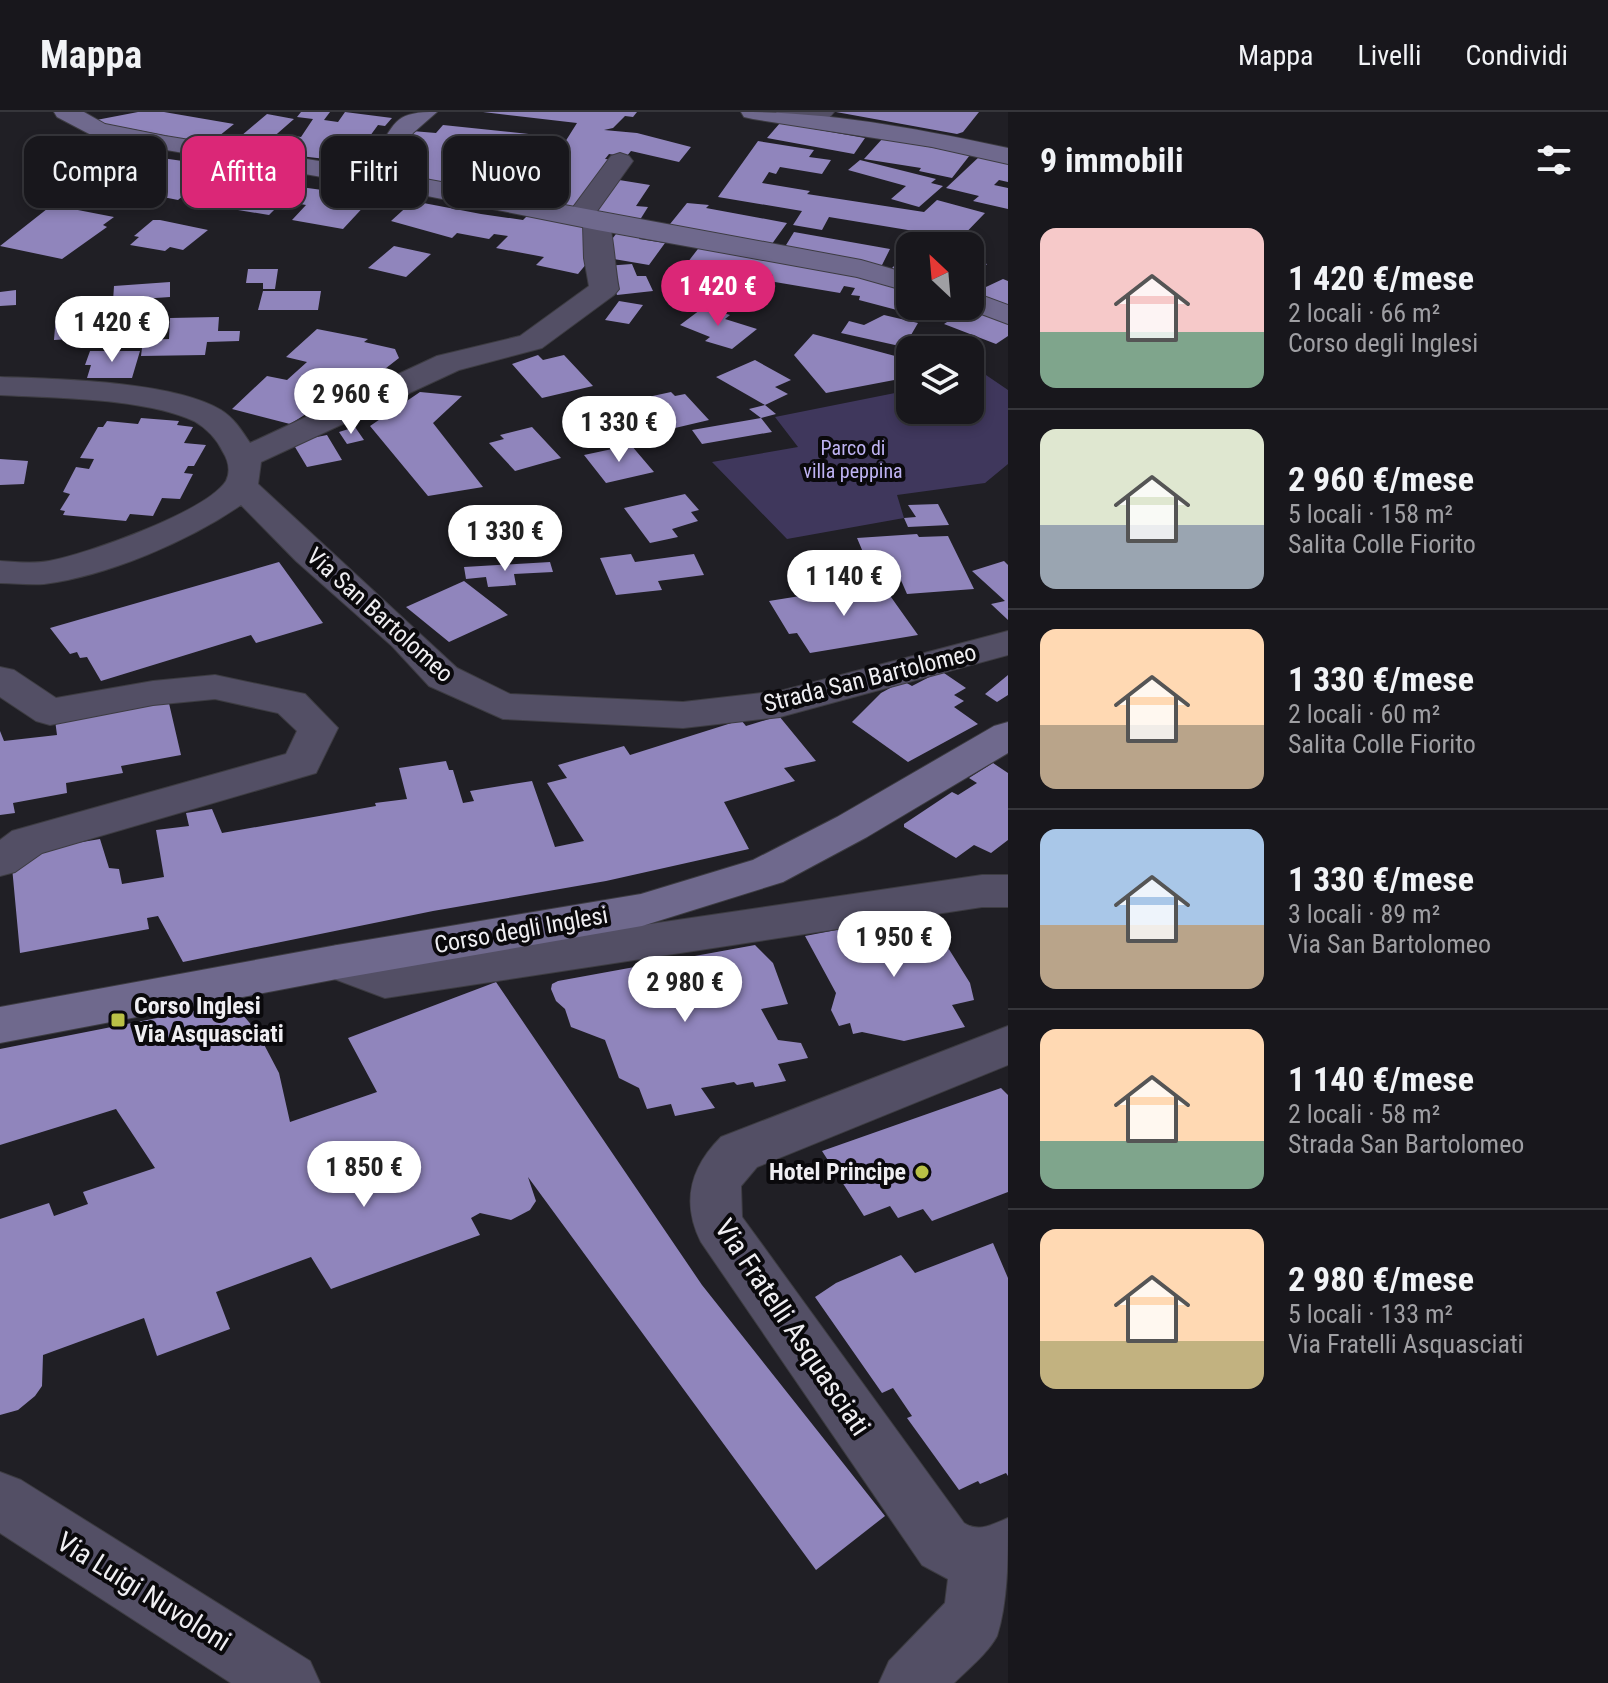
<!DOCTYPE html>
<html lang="it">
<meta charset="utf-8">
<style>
body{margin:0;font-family:"Roboto Condensed",sans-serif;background:#252429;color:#f1f3f6;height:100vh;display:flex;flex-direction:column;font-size:30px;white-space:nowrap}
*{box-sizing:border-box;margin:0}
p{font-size:26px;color:#9f9fa3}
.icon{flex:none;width:44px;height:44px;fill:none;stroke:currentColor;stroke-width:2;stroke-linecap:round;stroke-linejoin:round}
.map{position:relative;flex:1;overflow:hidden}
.side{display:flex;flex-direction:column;background:#18171c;width:600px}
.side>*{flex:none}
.guide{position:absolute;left:24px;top:24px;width:760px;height:72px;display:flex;gap:16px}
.needle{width:52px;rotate:334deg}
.buttons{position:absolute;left:896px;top:120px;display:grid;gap:16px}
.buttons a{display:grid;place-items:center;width:88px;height:88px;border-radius:16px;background:#18171c;box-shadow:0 4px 12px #0003,0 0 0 2px #36363b;font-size:40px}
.price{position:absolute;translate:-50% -68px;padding:0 18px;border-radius:28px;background:#fff;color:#222;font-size:26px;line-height:52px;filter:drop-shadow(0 2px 4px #0008)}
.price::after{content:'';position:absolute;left:50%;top:48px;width:24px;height:18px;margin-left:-12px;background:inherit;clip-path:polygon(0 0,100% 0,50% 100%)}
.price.on{background:#db2777;color:#fff}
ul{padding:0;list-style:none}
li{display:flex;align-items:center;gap:24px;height:200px;padding:0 32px}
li+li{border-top:2px solid #36363b}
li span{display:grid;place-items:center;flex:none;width:224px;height:160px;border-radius:16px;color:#555}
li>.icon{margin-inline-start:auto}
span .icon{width:96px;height:96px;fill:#fffc;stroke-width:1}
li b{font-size:34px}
h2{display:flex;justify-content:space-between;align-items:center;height:96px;padding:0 32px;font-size:34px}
.tag{padding:0 28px;border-radius:16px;background:#18171c;box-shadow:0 4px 12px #0003,0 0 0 2px #36363b;font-size:28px;line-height:72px}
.tag.on{background:#db2777;color:#fff}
header{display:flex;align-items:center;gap:48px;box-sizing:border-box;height:112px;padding:0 40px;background:#18171c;border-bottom:2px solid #36363b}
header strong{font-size:38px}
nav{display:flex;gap:44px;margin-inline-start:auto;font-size:28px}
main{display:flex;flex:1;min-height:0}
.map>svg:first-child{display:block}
.green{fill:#3f375c}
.building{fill:#9085bc}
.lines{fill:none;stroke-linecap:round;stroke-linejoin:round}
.street-casing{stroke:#3d3c42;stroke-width:2}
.secondary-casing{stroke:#3d3c42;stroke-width:2}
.street{fill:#534f65;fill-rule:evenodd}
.secondary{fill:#6f698d;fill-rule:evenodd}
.poi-dot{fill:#b9c046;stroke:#0a090c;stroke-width:3}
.labels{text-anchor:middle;stroke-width:8;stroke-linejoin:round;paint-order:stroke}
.far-park-label{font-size:20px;fill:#bfb3f3;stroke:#0a090c}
.street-label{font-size:24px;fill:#efeef2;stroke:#0a090c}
.poi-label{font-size:24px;font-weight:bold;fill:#efeef2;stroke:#0a090c;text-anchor:start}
.near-street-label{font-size:28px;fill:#efeef2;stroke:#0a090c}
</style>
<header>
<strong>Mappa</strong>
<nav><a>Mappa</a><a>Livelli</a><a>Condividi</a></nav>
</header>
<main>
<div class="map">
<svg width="1008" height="1571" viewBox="0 0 1008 1571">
<rect width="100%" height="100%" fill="#201f25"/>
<path class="green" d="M986,263L1008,278V352L985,371L897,383L904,406L787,427L712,350L798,335L775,305L910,278V298H970V266Z"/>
<path class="building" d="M138,0H164L234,12L209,32L91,9Z
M301,0H330L324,8L338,10L345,0L392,6L385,14L378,13L351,50L283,42L291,32L287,30L294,24L301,25L313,7L297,5Z
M483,0H637L633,5L625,4L613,16L604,18L637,21L691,35L679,50L631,39L626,45L609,42L605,47L615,48L578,99L540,93L543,89L477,77L490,63L518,68L543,41L560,38L577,11Z
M836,0H979L963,20L957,22Z
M267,2L294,7L270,28L262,26L249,37L219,33L232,22L241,24Z
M780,11L865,26L854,42L767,26Z
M443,13L538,23L531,34L510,32L498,53L455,51L443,70H428L407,50L402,35L412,19L436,21Z
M883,26L970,43L952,66L919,59L921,56L864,47Z
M758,29L814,38L809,45L831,48L822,62L780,55L776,62L769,60L762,71L810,79L807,82L924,100L937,88L985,101L953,134H928L914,130L926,121L829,105L822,118L793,113L802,99L718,85Z
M96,40L115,43L119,40L197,51L212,54L206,59L211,60L178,88L128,78L145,65L126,61L109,75L60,66Z
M980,44L1008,50V70L999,68L994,73L1008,76V97L973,89L979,84L946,76Z
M860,48L936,67L931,71L943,74L919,95L891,87L906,74L848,58Z
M613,67L650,73L636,94L648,95L638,111L587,103Z
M249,68L352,82L350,85L369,89L343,117L292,108L306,93L283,89L269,103L220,95Z
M413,89L481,102L523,108L527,104L588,116L587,151L578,162L536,153L544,145L496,136L508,124L494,122L489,127L457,121L452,126L391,109Z
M687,91L709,93L706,96L787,111L769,136L666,117Z
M52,93L114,105L103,113L107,115L62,147L0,134Z
M153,108H160L208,118L183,138L170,135L165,139L130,133L139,125L134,124Z
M619,118L643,121L639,127L665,131L649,153L602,145L603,139Z
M794,120L890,137L881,155L783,138Z
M701,133L838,158L910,176V194H945L931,207L859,188L860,184L851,183L855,176L844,174L840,181L769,169L773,163L760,161L756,167L750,168L713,161L708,167L688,163L693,156L684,155Z
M394,134L431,142L406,165L368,156Z
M906,142L910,143V165L889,159Z
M970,148L987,152L970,171Z
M632,152L637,164H646L653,179L617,183L605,154Z
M248,157H278L275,177H263V171H246Z
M1003,167L1008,169V196L971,182Z
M170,170V185L113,189L114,174Z
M16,178V193L0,194V180Z
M263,179H321L318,198H258Z
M619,189L643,193L629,212L605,208Z
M704,195L730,203L725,207L757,217L732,237L705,229L710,225L680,213Z
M970,195L1008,209V224L996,232L944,212Z
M105,200L104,225L54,228L56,203Z
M884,203L918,211L904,235L841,221L849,209L864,213Z
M219,205L218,219H240L239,229L207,230L205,243L141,244L143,228L169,227L170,206Z
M317,217L368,227L364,230L395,237L399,246L381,260L364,262L335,291L327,289L290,312L232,297L267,264L287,268L307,250L286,245Z
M813,222L910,248V265L826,281L794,243Z
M90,239H140L132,266H87L91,253H85Z
M538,243L543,248L564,243L593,274L542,286L512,252Z
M755,248L791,268L775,275L788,282L765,293L716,265Z
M420,280L462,284L433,311L483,375L428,384L370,314Z
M671,280L675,284L685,282L709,308L658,320L630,289Z
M765,293L776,302L761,306L749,297Z
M141,306L179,309L177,313L193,315L184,331L206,333L194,354H188L184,361L193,362L180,387L162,386L153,404L130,402L126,409L63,403L65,399L60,398L70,382L63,380L76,355L89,357L94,347L80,346L98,315H103L107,309L138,312Z
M761,306L772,320L702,332L692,318Z
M355,315L364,328L347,332L339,320Z
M532,315L561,346L515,359L489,331L504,327L500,323Z
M327,323L342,348L307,355L292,330Z
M631,333L654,360L606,371L584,343Z
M0,347L28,349L24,372L0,373Z
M685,382L699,398L691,400L698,409L672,417L678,425L650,431L624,396Z
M938,392L949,413L908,415L904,406L916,405L908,393Z
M917,422L919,425L948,424L974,477L907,482L893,450L868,452L857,426Z
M631,442L635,450L694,442L704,463L658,469L662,478L616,483L600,446Z
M1004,449L1008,453V508L991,492L1005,489L972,459Z
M279,450L323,511L256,531L251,523L101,569L87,545L80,546L77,540L70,542L50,516Z
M550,450L553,460L514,462L516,473L488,475L486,465L466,467L464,455Z
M464,469L508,503L449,530L406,495Z
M881,471L918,523L810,541L797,521L789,522L769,489Z
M941,559L966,576L954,583L964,589L954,595L978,612L908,650L852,610L881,581L903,569L912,574Z
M1008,563V583L997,590L985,582Z
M168,587L181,643L121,654L123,661L66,671L67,681L13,691L15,701L0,703V619L4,629L57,623L55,608Z
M779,604L816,649L784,656L795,669L724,690L749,737L606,769L433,799L183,850L158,804L147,806L149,817L20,841L12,755L24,740L100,727L109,756L119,757L122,772L164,765L156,718L189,714L186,701L212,697L222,721L376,694L375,691L407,687L399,656L446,649L449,658H453L463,691L474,689L470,679L532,669L555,735L584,729L547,671L567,666L558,653L624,634L630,643L741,608L746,614Z
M993,651L1008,661V728L991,741L974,733L956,746L904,715V712L952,680L958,683L977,671L969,666Z
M927,802L970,871L974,888L952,893L965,915L904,929L862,920L853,922L850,911L839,914L831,898L836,881L805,824L847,816L856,833L875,830L866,813Z
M755,833L773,851L788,892L761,897L778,928L801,931L808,946L778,952L786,969L755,975L753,970L737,973L734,970L701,976L715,996L675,1004L671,992L647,997L639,976L619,966L605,928L571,915L565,897L556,889L551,877L552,872L558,869Z
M496,870L702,1173L885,1404L816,1458L528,1065L536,1089L530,1098L511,1108L480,1101L471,1106L480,1123L331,1177L311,1145L216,1180L230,1217L157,1244L144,1206L43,1243L42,1274L35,1284L18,1298L0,1303V1107L49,1091L54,1104L88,1092L83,1080L155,1056L116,997L0,1033V937L233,891L258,921L279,961L290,1010L377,980L348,926Z
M1001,976L1008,983V1080L932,1109L923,1097L898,1106L890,1094L864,1104L822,1039Z
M993,1131L1008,1166V1364L1006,1361L980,1372L978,1369L959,1378L907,1306L912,1304L893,1276L882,1281L815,1185L836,1171L901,1143L915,1161Z"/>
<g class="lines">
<defs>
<path id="street" d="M776,0H834C821,19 799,10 779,5Z
M620,41L629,44L633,49L595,102L607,104C613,113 615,161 619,177L614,183L542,236L459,258L261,350L258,372L457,556L510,582L683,590L780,579L1008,519V543L780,605L683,616L503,607L429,574L392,534L296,449L241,393C189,429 107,464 44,472C29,473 15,471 0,471V449C16,450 33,452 49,449C87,442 206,400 226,369C231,359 228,348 223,340C217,327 206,316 194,309C145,286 55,286 0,283V265C58,267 172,269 221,298C234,306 242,319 250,331L437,244L520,224L589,174L584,146L583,113L569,112L565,106L611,44Z
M0,555L14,558L56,586L153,569L215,563L305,582L338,616L316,661L42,741L15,760L0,764V728L12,719L286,642L297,619L278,601L215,587L153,593L50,613L36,609L0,585Z
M982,763H1008V795H982L385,886L321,862L314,850L321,838L337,833L387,851Z
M1008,914V953L757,1055L741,1074L742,1105L964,1411C979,1421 993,1412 1008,1406C1008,1443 1008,1490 997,1524C988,1541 968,1557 954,1571H879L889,1549L945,1491L948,1467L922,1453L701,1130C681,1090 690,1056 721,1025Z
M0,1360L21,1368L310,1549L320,1571H231L0,1421Z"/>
<path id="secondary" d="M54,0H84L105,12L165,24L381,59L376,41C397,7 396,0 437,0L413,21L402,41L409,64L861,148L910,162V180L857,165L597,118L397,78L97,26L57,5Z
M741,0C832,0 919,17 1008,36V52L932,35L753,7L744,5Z
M970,179L1008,193V212L960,194H970Z
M1008,610V641L867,725L783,770L642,814L337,867L0,931V895L337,833L641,782L753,748L837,705L994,614Z"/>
</defs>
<use href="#street" class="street-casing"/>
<use href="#secondary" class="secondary-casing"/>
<use href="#street" class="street"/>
<use href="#secondary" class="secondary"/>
</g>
<g class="poi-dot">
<rect x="110" y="900" width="16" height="16" rx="4"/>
<circle cx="922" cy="1060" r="8"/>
</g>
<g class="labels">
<g class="far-park-label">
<text x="853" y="343">Parco di<tspan x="853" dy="23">villa peppina</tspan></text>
</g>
<g class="street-label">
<text transform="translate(380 503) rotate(42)" y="8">Via San Bartolomeo</text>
<text transform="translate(870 566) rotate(-14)" y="8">Strada San Bartolomeo</text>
<text transform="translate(521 818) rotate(-10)" y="8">Corso degli Inglesi</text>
</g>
<g class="poi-label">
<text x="134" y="902">Corso Inglesi<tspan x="134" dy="28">Via Asquasciati</tspan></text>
<text x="906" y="1068" text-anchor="end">Hotel Principe</text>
</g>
<g class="near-street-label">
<text transform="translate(793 1215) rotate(56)" y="10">Via Fratelli Asquasciati</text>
<text transform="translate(144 1479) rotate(32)" y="10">Via Luigi Nuvoloni</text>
</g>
</g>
</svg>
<div class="buttons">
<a><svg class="needle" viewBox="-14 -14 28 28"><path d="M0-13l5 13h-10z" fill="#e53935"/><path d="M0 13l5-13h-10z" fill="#9f9fa3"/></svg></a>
<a><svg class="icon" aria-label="layers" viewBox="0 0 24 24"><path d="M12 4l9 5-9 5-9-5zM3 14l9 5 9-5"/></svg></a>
</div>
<b class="price on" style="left:718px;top:216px">1 420 €</b>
<b class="price" style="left:112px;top:252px">1 420 €</b>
<b class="price" style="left:351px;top:324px">2 960 €</b>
<b class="price" style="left:619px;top:352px">1 330 €</b>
<b class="price" style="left:505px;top:461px">1 330 €</b>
<b class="price" style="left:844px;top:506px">1 140 €</b>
<b class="price" style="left:894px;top:867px">1 950 €</b>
<b class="price" style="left:685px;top:912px">2 980 €</b>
<b class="price" style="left:364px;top:1097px">1 850 €</b>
<div class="guide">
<a class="tag">Compra</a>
<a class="tag on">Affitta</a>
<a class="tag">Filtri</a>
<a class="tag">Nuovo</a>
</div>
</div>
<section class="side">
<h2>9 immobili<svg class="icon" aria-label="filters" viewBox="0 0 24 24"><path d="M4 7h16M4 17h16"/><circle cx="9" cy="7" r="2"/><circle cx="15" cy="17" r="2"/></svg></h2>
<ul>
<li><span style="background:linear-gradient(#f6c9c9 65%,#7fa58c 0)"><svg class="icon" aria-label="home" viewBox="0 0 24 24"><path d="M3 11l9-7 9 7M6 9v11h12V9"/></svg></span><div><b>1 420 €/mese</b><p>2 locali · 66 m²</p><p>Corso degli Inglesi</p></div></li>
<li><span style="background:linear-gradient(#dfe7d0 60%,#9aa5b1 0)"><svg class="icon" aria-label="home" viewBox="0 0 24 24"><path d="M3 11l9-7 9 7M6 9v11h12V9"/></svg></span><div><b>2 960 €/mese</b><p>5 locali · 158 m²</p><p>Salita Colle Fiorito</p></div></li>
<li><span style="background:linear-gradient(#ffd9b3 60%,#b9a48a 0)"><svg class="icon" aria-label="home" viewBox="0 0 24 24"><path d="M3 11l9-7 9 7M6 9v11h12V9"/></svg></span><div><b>1 330 €/mese</b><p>2 locali · 60 m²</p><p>Salita Colle Fiorito</p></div></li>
<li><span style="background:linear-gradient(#a9c7e8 60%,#b9a48a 0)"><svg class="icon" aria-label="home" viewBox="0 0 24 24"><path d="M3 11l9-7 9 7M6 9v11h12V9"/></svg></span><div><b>1 330 €/mese</b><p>3 locali · 89 m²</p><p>Via San Bartolomeo</p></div></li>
<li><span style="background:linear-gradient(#ffd9b3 70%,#7fa58c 0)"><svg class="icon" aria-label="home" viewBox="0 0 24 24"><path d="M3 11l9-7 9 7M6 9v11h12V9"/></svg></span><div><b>1 140 €/mese</b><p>2 locali · 58 m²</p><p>Strada San Bartolomeo</p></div></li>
<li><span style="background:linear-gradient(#ffd9b3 70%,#c2b280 0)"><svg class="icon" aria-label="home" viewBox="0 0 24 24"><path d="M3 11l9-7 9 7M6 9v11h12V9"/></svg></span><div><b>2 980 €/mese</b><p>5 locali · 133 m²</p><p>Via Fratelli Asquasciati</p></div></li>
</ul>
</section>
</main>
